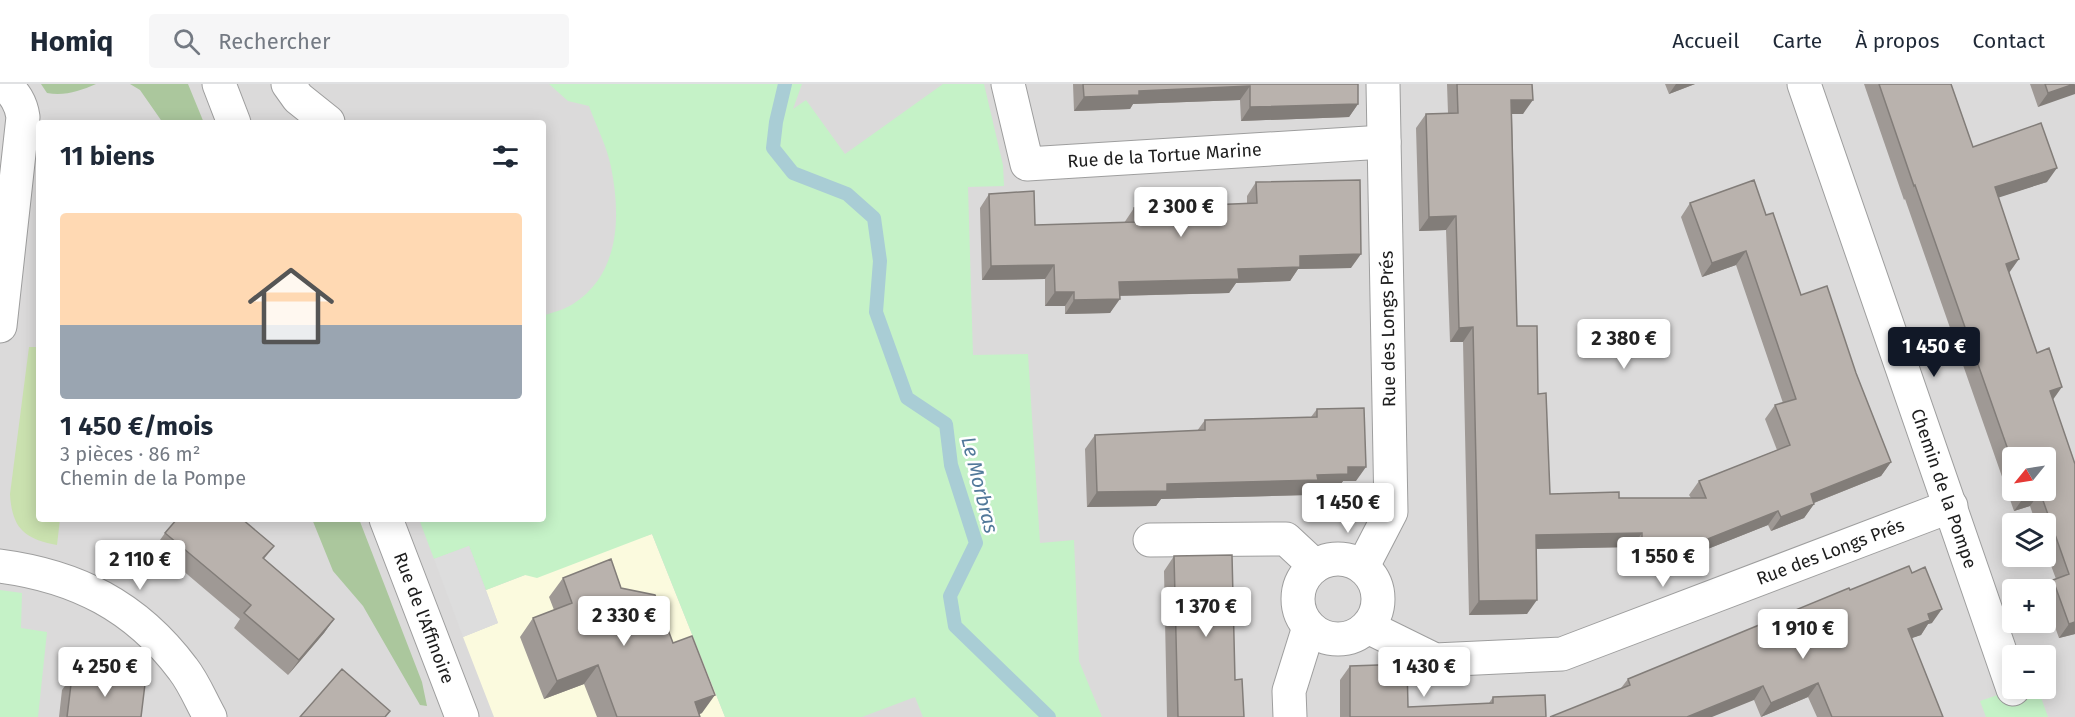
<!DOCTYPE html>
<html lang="fr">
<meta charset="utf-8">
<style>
body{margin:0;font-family:"Fira Sans",sans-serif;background:#f6f6f7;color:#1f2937;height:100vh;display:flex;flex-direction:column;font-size:22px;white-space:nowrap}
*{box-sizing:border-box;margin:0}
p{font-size:20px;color:#747a83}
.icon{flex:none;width:33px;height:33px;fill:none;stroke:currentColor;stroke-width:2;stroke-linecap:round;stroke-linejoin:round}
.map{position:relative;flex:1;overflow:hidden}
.sheet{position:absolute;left:36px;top:36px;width:510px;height:402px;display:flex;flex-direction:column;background:#fff;border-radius:6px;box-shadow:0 3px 15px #0003}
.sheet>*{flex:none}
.needle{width:39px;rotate:240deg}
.buttons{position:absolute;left:2002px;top:363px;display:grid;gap:12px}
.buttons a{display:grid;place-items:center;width:54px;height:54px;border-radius:6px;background:#fff;box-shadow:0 3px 15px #0003;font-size:30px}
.price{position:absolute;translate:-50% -51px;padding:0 14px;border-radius:6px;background:#fff;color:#222;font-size:20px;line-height:39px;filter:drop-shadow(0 2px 3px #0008)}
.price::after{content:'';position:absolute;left:50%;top:36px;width:18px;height:14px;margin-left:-9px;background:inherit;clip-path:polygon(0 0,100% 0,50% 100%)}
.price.current{background:#111827;color:#fff}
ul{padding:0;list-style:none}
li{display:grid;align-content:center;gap:12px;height:318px;padding:0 24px}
li span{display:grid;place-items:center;height:186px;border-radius:6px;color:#555}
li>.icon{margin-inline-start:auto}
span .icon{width:108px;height:108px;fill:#fffc;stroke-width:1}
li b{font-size:26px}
h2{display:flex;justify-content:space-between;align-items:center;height:72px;padding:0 24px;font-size:26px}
header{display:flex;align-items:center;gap:36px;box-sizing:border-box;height:84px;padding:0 30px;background:#fff;border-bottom:2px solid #e0e1e3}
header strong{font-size:28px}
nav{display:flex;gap:33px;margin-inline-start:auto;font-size:21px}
.search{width:420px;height:54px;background:#f6f6f7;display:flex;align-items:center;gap:15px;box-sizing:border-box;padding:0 21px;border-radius:6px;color:#747a83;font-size:22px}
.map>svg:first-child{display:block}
.residential{fill:#dbdada;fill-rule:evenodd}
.education{fill:#fbfade}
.grass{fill:#cae1af}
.forest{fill:#abc79d}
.park{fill:#c5f2c7}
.parking{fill:#ddd}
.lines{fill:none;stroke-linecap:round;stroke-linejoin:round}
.stream{stroke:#a9cdd5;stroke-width:14}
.minor-casing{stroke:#9e9e9e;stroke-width:35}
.minor{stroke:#fff;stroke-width:33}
.wall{fill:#9f9995;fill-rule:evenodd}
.shaded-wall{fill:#827d79}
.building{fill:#b9b2ad;stroke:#827d79;stroke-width:1.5}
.labels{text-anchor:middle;stroke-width:5;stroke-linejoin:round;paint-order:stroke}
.street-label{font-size:18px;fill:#1d1d1d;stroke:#fff}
.water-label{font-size:20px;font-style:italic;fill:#52799a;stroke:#fff}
</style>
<header>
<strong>Homiq</strong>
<div class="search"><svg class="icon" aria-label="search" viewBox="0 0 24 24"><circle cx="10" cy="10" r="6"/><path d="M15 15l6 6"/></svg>Rechercher</div>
<nav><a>Accueil</a><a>Carte</a><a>À propos</a><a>Contact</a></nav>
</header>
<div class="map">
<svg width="2075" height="633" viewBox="0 0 2075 633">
<rect width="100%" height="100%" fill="#ede9e4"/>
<path class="residential" d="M0,0H2075V633H0ZM39,39H543V435H39ZM2013,374H2046V406H2013ZM2013,440H2046V472H2013ZM2013,506H2046V538H2013ZM2013,572H2046V604H2013Z"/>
<path class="education" d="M652,450L725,633H494L463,553L498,539L486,506L525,491Z"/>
<path class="grass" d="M29,263H39V435H60L57,461C25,455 12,445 10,410Z"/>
<path class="forest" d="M41,0H96C80,7 65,12 47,9Z
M130,0H188L204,39H163L140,6Z
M312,435H359L422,598L427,622L420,621L363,522L333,487Z"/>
<path class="park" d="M549,0H802L793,25L806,16L845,70L943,0H984L1003,81L1004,102L968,103L973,271L1028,270L1040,459L1074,456L1079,577L1102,633H923L915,613L862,633H725L652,450L537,494L525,491L486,506L469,462L434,475L419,435H543V232C553,228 564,226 573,220C620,190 621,132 611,83C607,62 596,42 589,22L568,17Z
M0,506L22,509L21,544L47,548L38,633H0Z
M2015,605H2038L2048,633H1986L1980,617Z"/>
<path class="parking" d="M469,462L498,539L463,553L434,475Z"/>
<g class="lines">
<path class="stream" d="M785,0L776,38L773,64L793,89L847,110L874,134L880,177L876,228L907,314L946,340L951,381L976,459L950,512L955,542L1049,633"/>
<defs>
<g id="minor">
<path d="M219,0L234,39"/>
<path d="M288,0L298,14L328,38"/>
<path id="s1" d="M1008,0L1027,80L1384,58"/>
<path id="s2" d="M1804,0L2013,605"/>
<path d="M0,242L23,33C21,19 15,10 4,0"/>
<path id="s3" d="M386,435L462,633"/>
<path d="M1150,456L1286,455L1315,482"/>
<circle cx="1338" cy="515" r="40"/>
<path d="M0,482C76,492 136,522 183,585C194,599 201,617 210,633"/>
<path d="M1363,482L1391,428L1383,0"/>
<path id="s4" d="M1368,543L1435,576L1562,570L1951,422"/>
<path d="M1290,633L1289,607L1309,543"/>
</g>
</defs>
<use href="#minor" class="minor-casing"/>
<use href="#minor" class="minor"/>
</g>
<path class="wall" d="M1073,0H1358V20L1349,33L1241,37L1240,16L1133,20L1130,25L1074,27Z
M1447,0H1532L1523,30H1512L1517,242L1538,310L1550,410L1619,414H1691L1689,411L1699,397L1777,366L1765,335L1775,321L1783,319L1736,181L1702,193L1681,133L1690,119L1766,131L1801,211L1856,289L1891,378L1881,392L1814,419V420L1804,434L1771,447L1768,441L1690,472L1681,485L1632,486V463L1536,465L1527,530L1469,531L1463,258H1450L1446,146L1419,147L1416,44L1426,30L1448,29Z
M1665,0H1695L1669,10Z
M1864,0H1951L1973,63L2047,98L1998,113L2009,189L2053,315L2075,550L2059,554L2046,518V506L2053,496L2056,495L2046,468V440H2036L2030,422L2014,427L1905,115L1904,116ZM2013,374L2046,406H2013Z
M2030,0H2075L2038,23Z
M1256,98L1351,184L1298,185L1290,197L1236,199L1229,209L1119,212L1110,229L1065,230V222H1045V195L982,196L980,124L989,110L1035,141L1124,139L1134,124L1247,120V112Z
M1317,325L1356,397H1343L1338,404L1311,406L1307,411L1161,415L1156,422L1087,423L1085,365L1095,351L1197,347L1205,336L1311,333Z
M165,449L274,462L264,475L334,535L324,549L288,591L234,544L240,535L155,463Z
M1174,472L1235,596L1244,633H1167L1164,487Z
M563,494L621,504L673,559L702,629L699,630L700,633H597L584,600L544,615L520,553L533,534L554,526L549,513Z
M1850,506L1932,539L1928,540L1921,551L1911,554L1943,633H1817L1808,613L1761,633L1754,616L1621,604L1628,595Z
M1350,582L1408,623L1489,619L1493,613L1546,633H1340V596Z
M72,592L141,633H59L62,606Z"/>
<path class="shaded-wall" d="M1676,0H1695L1669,10Z
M2075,0V10L2038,23L2048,9Z
M1250,2L1240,16L1133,20L1130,25L1074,27L1084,13L1139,7Z
M1511,16H1533L1523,30H1501Z
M1358,20L1349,33L1241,37L1250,23Z
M2057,84L2047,98L1985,118L1995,103Z
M1456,132L1446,146L1419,147L1429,133Z
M1746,167L1736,181L1702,193L1712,179Z
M1361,170L1351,184L1298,185L1290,197L1236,199L1229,209L1109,212L1119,198L1238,185L1300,172Z
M2019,175L2009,189L2006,180Z
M1054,181L1045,195L982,196L991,182Z
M1055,208H1074L1065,222H1045Z
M1120,215L1110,229L1065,230L1074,216Z
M1473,243L1463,258H1450L1459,244Z
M2062,303L2052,317L2050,307Z
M1891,378L1881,392L1801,424L1811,410Z
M1348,383H1366L1356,397H1343L1338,404L1311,406L1307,411L1161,415L1156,422L1087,423L1097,408L1167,400L1317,391Z
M2040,408L2030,422L2014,427L2024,413Z
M1814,420L1804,434L1771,447L1781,433Z
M1778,427L1768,441L1690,472L1681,485L1632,486L1642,472L1690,462Z
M1642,449L1632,463L1526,465L1536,451Z
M1537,516L1527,530L1469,531L1479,517Z
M1942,525L1932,539L1928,540L1921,551L1898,559L1908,545L1928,530Z
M334,535L324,549L288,591L299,576Z
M2075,538V550L2059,554L2069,540Z
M598,581L584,600L544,615L557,597Z
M1818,599L1808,613L1761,633L1771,619Z
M1763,602L1754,616L1712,633H1687Z
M715,611L702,629L693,633L695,618Z"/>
<path class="building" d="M1083,0H1358V20L1250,23V2L1139,7V11L1084,13Z
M1457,0H1532L1533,16H1511L1517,242H1537L1538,310L1546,309L1550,410L1619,408V414H1706L1699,397L1790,361L1775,321L1796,315L1746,167L1712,179L1690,119L1754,96L1766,131L1773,129L1801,211L1827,202L1856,289L1891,378L1811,410L1814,420L1781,433L1778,427L1690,462V471L1642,472V449L1536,451L1537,516L1479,517L1473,243L1459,244L1456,132L1429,133L1426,30L1458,29Z
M1879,0H1951L1973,63L2041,39L2057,84L1995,103L2019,175L2006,180L2037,269L2049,264L2062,303L2050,307L2075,380V538L2069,540L2053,496L2069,490L2040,408L2024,413L2022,406H2046V374H2013V380L1915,101L1914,102Z
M2045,0H2074L2048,9Z
M1360,96L1361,170L1300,172V183L1238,185L1239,195L1119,198L1120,215L1074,216V208H1055L1054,181L991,182L989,110L1034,107L1035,141L1135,138L1134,124L1257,119L1256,98Z
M1364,324L1366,383H1348V390L1317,391L1318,396L1167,400V407L1097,408L1095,351L1205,346V336L1317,333V325Z
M177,435H242L274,462L263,474L334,535L299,576L244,529L251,521L165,449Z
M1232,471L1235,596L1242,595L1244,633H1178L1174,472Z
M611,475L621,504L655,511L673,559L692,552L715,611L695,618L700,633H617L598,581L557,597L533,534L572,519L563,494Z
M1909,482L1912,489L1925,483L1942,525L1928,530L1930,536L1908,545L1943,633H1832L1818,599L1771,619L1763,602L1687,633H1550L1630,601L1628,595L1849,504L1850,506Z
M1407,580L1408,623L1493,619V613L1545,611L1546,633H1350V582Z
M342,585L390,627L385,633H300Z
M72,592L145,600L141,633H67Z"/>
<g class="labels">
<g class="street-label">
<text dy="6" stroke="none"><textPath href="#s1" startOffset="220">Rue de la Tortue Marine</textPath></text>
<text transform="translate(1388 245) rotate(-91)" y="6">Rue des Longs Prés</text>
<text dy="6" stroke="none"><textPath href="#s2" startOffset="428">Chemin de la Pompe</textPath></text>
<text dy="6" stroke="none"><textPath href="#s4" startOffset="489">Rue des Longs Prés</textPath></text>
<text dy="6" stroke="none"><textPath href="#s3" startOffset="106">Rue de l'Affinoire</textPath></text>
</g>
<g class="water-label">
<text transform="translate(980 401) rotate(76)" y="7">Le Morbras</text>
</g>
</g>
</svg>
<div class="buttons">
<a><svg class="needle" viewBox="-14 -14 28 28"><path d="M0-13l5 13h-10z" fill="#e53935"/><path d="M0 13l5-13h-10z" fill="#747a83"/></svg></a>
<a><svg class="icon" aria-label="layers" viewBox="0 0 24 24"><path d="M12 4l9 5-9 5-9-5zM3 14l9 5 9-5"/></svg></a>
<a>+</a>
<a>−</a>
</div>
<b class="price" style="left:1181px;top:154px">2 300 €</b>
<b class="price" style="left:1624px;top:286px">2 380 €</b>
<b class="price current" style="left:1934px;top:294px">1 450 €</b>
<b class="price" style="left:1348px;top:450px">1 450 €</b>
<b class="price" style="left:1663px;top:504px">1 550 €</b>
<b class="price" style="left:140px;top:507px">2 110 €</b>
<b class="price" style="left:1206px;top:554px">1 370 €</b>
<b class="price" style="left:624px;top:563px">2 330 €</b>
<b class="price" style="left:1803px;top:576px">1 910 €</b>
<b class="price" style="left:105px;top:614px">4 250 €</b>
<b class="price" style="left:1424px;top:614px">1 430 €</b>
<section class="sheet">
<h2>11 biens<svg class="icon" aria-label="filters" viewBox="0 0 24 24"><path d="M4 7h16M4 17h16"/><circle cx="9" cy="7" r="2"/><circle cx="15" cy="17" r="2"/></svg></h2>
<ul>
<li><span style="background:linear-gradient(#ffd9b3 60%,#9aa5b1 0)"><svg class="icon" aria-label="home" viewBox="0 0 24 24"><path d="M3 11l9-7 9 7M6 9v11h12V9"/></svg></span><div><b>1 450 €/mois</b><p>3 pièces · 86 m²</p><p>Chemin de la Pompe</p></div></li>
</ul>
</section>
</div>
